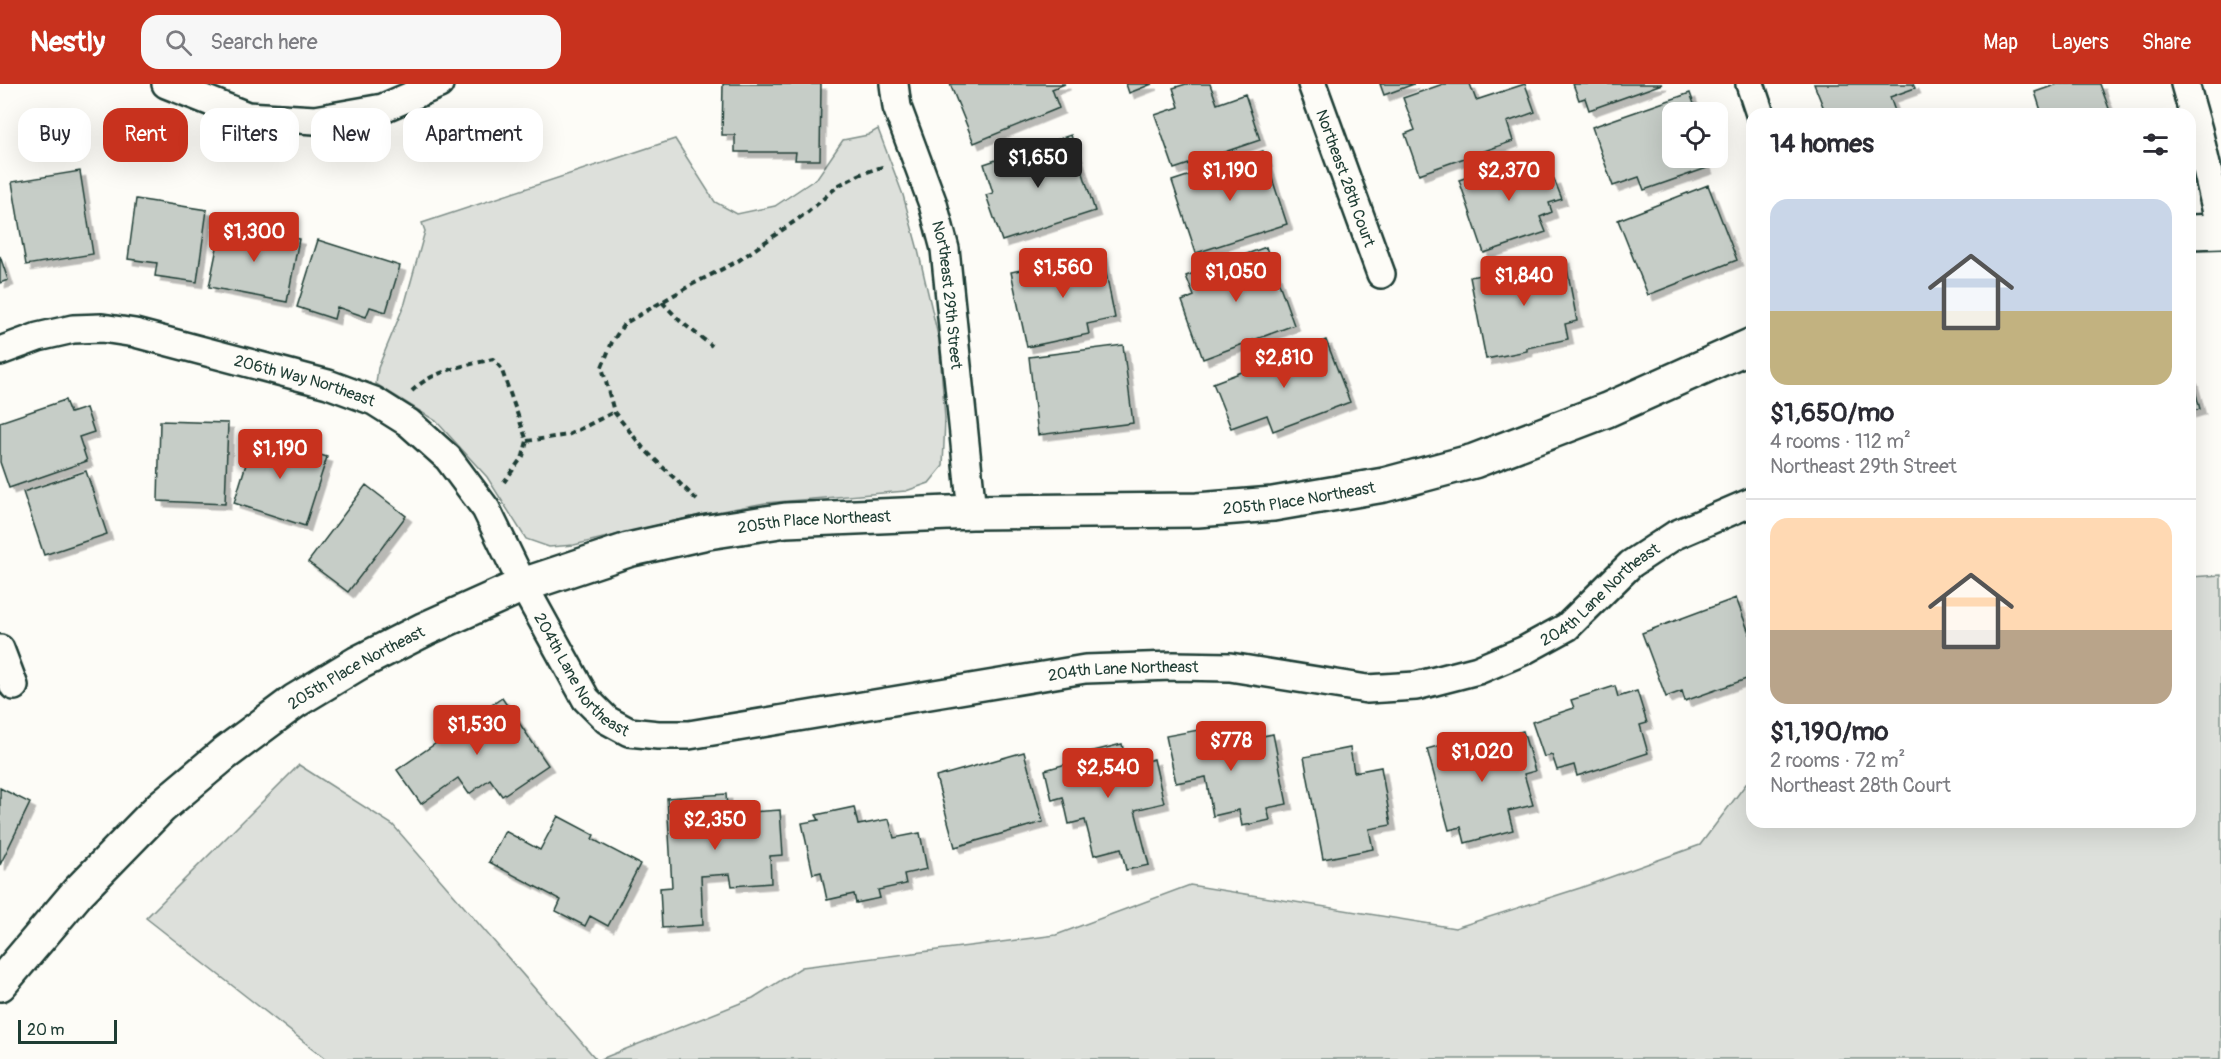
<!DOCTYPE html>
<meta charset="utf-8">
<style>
body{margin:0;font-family:Pangolin,sans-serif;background:#f7f7f7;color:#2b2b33;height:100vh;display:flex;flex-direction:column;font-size:22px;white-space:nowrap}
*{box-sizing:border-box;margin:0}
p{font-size:20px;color:#7c7c81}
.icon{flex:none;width:33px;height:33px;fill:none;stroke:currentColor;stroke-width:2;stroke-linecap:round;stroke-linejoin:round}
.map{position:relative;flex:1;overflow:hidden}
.details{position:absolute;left:1746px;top:24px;width:450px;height:720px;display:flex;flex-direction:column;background:#fff;border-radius:18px;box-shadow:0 6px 24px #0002}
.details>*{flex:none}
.banner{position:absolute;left:18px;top:24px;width:570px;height:54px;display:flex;gap:12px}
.tools{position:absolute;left:1662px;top:18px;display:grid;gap:12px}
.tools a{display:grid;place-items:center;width:66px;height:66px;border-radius:12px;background:#fff;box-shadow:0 6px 24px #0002;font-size:30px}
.scale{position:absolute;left:18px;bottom:15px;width:99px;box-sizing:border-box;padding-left:6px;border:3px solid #1f3d34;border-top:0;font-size:16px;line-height:21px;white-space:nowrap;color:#1f3d34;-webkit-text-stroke:4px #fdfcf7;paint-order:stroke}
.price{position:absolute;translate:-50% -51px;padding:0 14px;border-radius:6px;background:#c8321e;color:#fff;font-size:20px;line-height:39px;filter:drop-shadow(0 2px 3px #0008)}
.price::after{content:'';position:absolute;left:50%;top:36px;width:18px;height:14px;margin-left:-9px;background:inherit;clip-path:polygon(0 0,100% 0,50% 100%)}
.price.on{background:#222;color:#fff}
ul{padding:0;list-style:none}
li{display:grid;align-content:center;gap:12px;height:318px;padding:0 24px}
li+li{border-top:2px solid #e1e1e2}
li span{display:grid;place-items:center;height:186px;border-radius:18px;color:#555}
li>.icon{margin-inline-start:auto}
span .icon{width:108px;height:108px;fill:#fffc;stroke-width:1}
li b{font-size:26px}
h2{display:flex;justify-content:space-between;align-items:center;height:72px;padding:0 24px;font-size:26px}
.pill{padding:0 21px;border-radius:18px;background:#fff;box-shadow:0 6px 24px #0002;font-size:21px;line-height:54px}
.pill.on{background:#c8321e;color:#fff}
header{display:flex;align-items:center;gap:36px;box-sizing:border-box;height:84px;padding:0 30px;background:#c8321e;color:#fff}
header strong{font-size:28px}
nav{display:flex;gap:33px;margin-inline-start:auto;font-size:21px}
.search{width:420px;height:54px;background:#f7f7f7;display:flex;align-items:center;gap:15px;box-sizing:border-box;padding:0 21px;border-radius:18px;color:#7c7c81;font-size:22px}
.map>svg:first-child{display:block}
.green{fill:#dde0db;stroke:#7e8e88;stroke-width:1.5}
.building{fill:#c6cdc7;stroke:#1f3d34;stroke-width:1.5;filter:url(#shadow)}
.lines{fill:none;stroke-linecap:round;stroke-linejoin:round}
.street-casing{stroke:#1f3d34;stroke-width:32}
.secondary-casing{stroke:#1f3d34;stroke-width:38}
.path{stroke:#1f3d34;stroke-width:4;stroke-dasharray:6 4.5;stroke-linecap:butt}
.street{stroke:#fdfcf7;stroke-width:27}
.secondary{stroke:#fdfcf7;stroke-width:33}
.labels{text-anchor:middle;stroke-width:4.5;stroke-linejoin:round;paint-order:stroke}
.street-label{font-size:16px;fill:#1f3d34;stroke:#fdfcf7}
</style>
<header>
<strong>Nestly</strong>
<div class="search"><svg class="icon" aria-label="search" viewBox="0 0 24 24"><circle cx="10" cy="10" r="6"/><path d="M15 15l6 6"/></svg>Search here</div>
<nav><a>Map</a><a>Layers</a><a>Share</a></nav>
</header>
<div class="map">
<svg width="2221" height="975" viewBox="0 0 2221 975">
<defs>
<filter id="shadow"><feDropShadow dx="5.5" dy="5.5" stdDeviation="0" flood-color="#0004"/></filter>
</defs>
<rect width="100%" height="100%" fill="#fdfcf7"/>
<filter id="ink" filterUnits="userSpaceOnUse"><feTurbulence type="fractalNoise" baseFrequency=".0167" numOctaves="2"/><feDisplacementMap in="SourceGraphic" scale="12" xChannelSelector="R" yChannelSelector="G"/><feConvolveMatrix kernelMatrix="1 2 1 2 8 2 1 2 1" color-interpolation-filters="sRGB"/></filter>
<g filter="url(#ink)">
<path class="green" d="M878,45L903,111L918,166L939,256L945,335L943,382L929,399L906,407L765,419L700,431L574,461L549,463L526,455L487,393L436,337L376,300L378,284L405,219L425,147L422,139L675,55L715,118L737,130L775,122L817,94L843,56L868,51Z
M2221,491V975H601L753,914L802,883L1056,851L1190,801L1455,844L1580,804L1700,761L1752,692V738H2190V493Z
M299,681L393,741L596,975H326L146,834Z"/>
<path class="building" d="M723,0H821L820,76H795L796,68H735V51H722Z
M950,0H1065L1052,5L1059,24L974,59Z
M1126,0H1152L1129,9Z
M1186,0H1210L1217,20L1245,10L1260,56L1174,85L1155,31L1179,23L1173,4Z
M1380,0H1414L1384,11Z
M1443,0H1470L1476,16L1525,0L1535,28L1507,38L1513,57L1419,90L1405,50L1415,46L1403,14Z
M1573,0H1662L1589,26L1585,14L1579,16Z
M1814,0H1913L1915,4L1890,13L1896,30H1826Z
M2058,0H2100L2111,30H2042L2035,8Z
M1690,9L1697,28H1672V74H1703L1707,84L1644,106L1639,93L1613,102L1592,43Z
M1071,51L1095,127L1002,157L986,111L993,109L984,80Z
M1263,67L1287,140L1196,169L1172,97Z
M1534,70L1544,98L1554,95L1562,115L1549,119L1552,128L1540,133L1546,148L1484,169L1459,96Z
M80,87L93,170L26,181L12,98Z
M1708,101L1737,176L1648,211L1618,136Z
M136,115L207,126L197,198L155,192L157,179L128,175Z
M222,139L299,155L287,218L209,203Z
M318,156L400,182L386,228L370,223L366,233L337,223L334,235L297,223Z
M1266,163L1294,241L1203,275L1182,217L1194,212L1186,192Z
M1102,169L1115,234L1087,240L1089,250L1027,263L1011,188Z
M0,172L8,196L0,199Z
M1565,174L1577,237L1565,240L1568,255L1527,264V267L1486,275L1470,193Z
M1326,256L1350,318L1273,347L1267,331L1231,344L1213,299Z
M1123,261L1133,339L1038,351L1029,273Z
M2192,295L2200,325L2190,328V296Z
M65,316L70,329L86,324L94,348L79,353L87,377L9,404L0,378V338Z
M160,337L228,339L225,420L158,417Z
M255,351L327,373L305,442L234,419Z
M86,387L107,450L44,471L23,408Z
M366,401L406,432L348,508L308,478Z
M1736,514L1752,557V593L1685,617L1682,607L1666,613L1642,549Z
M1615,602L1618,613L1637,607L1647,639L1640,641L1648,669L1577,692L1574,681L1557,686L1552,671L1544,673L1532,638L1574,624L1571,616Z
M502,614L548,681L502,712L490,695L469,710L458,694L421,720L397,686Z
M1214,643L1218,661L1273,650L1287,720L1267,724L1270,736L1242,742L1239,726L1213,732L1206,693L1176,699L1166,652Z
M1523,647L1535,687L1524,690L1533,721L1508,727L1513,746L1465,759L1461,743L1449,746L1427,665L1466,654L1469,662Z
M1122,660L1127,682L1154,675L1164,719L1135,726L1149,781L1126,786L1121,764L1094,771L1085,736L1069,740L1063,713L1052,716L1045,686L1066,680L1065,674Z
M1350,664L1354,688L1381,683L1391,741L1369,745L1373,765L1323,775L1304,673Z
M1024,668L1043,738L955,763L936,693Z
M0,704L30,719L0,781Z
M726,710L727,723L751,722V728L780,726L783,771L770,772L771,799L732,802L730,790L701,792L703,841L662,844L660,804L672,803L667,714Z
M854,723L858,741L889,735L894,754L920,749L927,785L904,790L906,800L878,806L880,814L856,819L854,810L827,816L821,788L813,790L802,739L819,736L816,731Z
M558,732L594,751L592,755L640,780L608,842L590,832L585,842L556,827L561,816L489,778L505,747L540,766Z"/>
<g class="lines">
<defs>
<g id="street">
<path d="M166,0L247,32L315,36L383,24L439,0"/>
<path id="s1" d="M894,0L897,23L933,120L945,165L972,428"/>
<path id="s2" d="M1312,0L1381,190"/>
<path d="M1750,0L1760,30"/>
<path d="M2185,0L2198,46L2221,146"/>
<path id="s3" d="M0,267L38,253L73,245L102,244L135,249L328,300L374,317L409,339L448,374L486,425L523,501L586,615L607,636L629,648L658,651H689L1085,585L1173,582L1230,583L1367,605L1416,602L1478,586L1523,567L1567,543L1631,480L1675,451L1752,418"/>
<path d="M0,565L14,602"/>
</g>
<g id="secondary">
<path d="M2190,148L2221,147"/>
<path id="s4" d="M0,900L78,808L161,723L224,670L295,617L358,579L425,545L523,501L628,466L708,448L786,436L972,428L1197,426L1273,420L1384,401L1474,377L1607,326L1752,261"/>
</g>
</defs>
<use href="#street" class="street-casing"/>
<use href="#secondary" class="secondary-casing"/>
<path class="path" d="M662,218L680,237L712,262
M412,307C433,286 465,282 493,275L501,284L527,357L523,372L504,398
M527,357L568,351L614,328
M697,416L644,365L614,328L602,283L612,258L624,240L691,201L738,177L808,128L839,101L861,90L885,82"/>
<use href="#street" class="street"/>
<use href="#secondary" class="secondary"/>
</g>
</g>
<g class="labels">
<g class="street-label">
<text dy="6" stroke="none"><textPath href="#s2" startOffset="100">Northeast 28th Court</textPath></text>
<text dy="6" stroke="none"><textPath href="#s1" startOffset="219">Northeast 29th Street</textPath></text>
<text dy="6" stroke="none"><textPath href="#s3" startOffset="315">206th Way Northeast</textPath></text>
<text dy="6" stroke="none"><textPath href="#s4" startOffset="1452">205th Place Northeast</textPath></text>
<text dy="6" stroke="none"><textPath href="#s4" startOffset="966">205th Place Northeast</textPath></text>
<text dy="6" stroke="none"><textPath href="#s3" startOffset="1818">204th Lane Northeast</textPath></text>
<text dy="6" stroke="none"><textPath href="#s4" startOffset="480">205th Place Northeast</textPath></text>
<text dy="6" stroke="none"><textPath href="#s3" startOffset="738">204th Lane Northeast</textPath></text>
<text dy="6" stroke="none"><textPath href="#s3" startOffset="1314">204th Lane Northeast</textPath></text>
</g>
</g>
</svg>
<div class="tools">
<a><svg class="icon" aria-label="locate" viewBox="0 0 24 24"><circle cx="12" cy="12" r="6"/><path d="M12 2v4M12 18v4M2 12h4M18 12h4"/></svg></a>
</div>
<div class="scale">20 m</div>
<b class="price on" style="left:1038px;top:105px">$1,650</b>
<b class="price" style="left:1230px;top:118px">$1,190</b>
<b class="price" style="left:1509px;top:118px">$2,370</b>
<b class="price" style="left:254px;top:179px">$1,300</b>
<b class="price" style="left:1063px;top:215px">$1,560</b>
<b class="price" style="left:1236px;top:219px">$1,050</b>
<b class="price" style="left:1524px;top:223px">$1,840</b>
<b class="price" style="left:1284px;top:305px">$2,810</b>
<b class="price" style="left:280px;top:396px">$1,190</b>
<b class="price" style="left:477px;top:672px">$1,530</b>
<b class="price" style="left:1231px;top:688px">$778</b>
<b class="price" style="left:1482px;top:699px">$1,020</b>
<b class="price" style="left:1108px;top:715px">$2,540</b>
<b class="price" style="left:715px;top:767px">$2,350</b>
<div class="banner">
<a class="pill">Buy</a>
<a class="pill on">Rent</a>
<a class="pill">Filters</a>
<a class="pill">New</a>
<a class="pill">Apartment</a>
</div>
<section class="details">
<h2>14 homes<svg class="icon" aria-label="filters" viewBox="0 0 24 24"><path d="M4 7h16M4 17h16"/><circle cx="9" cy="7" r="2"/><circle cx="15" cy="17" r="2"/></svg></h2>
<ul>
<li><span style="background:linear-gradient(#c9d6e8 60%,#c2b280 0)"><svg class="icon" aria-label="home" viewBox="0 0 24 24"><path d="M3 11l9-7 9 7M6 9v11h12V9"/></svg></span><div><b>$1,650/mo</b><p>4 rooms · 112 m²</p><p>Northeast 29th Street</p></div></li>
<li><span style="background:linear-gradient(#ffd9b3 60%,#b9a48a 0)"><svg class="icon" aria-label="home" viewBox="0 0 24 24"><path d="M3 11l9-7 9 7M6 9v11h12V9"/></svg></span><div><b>$1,190/mo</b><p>2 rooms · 72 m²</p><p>Northeast 28th Court</p></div></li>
</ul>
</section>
</div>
